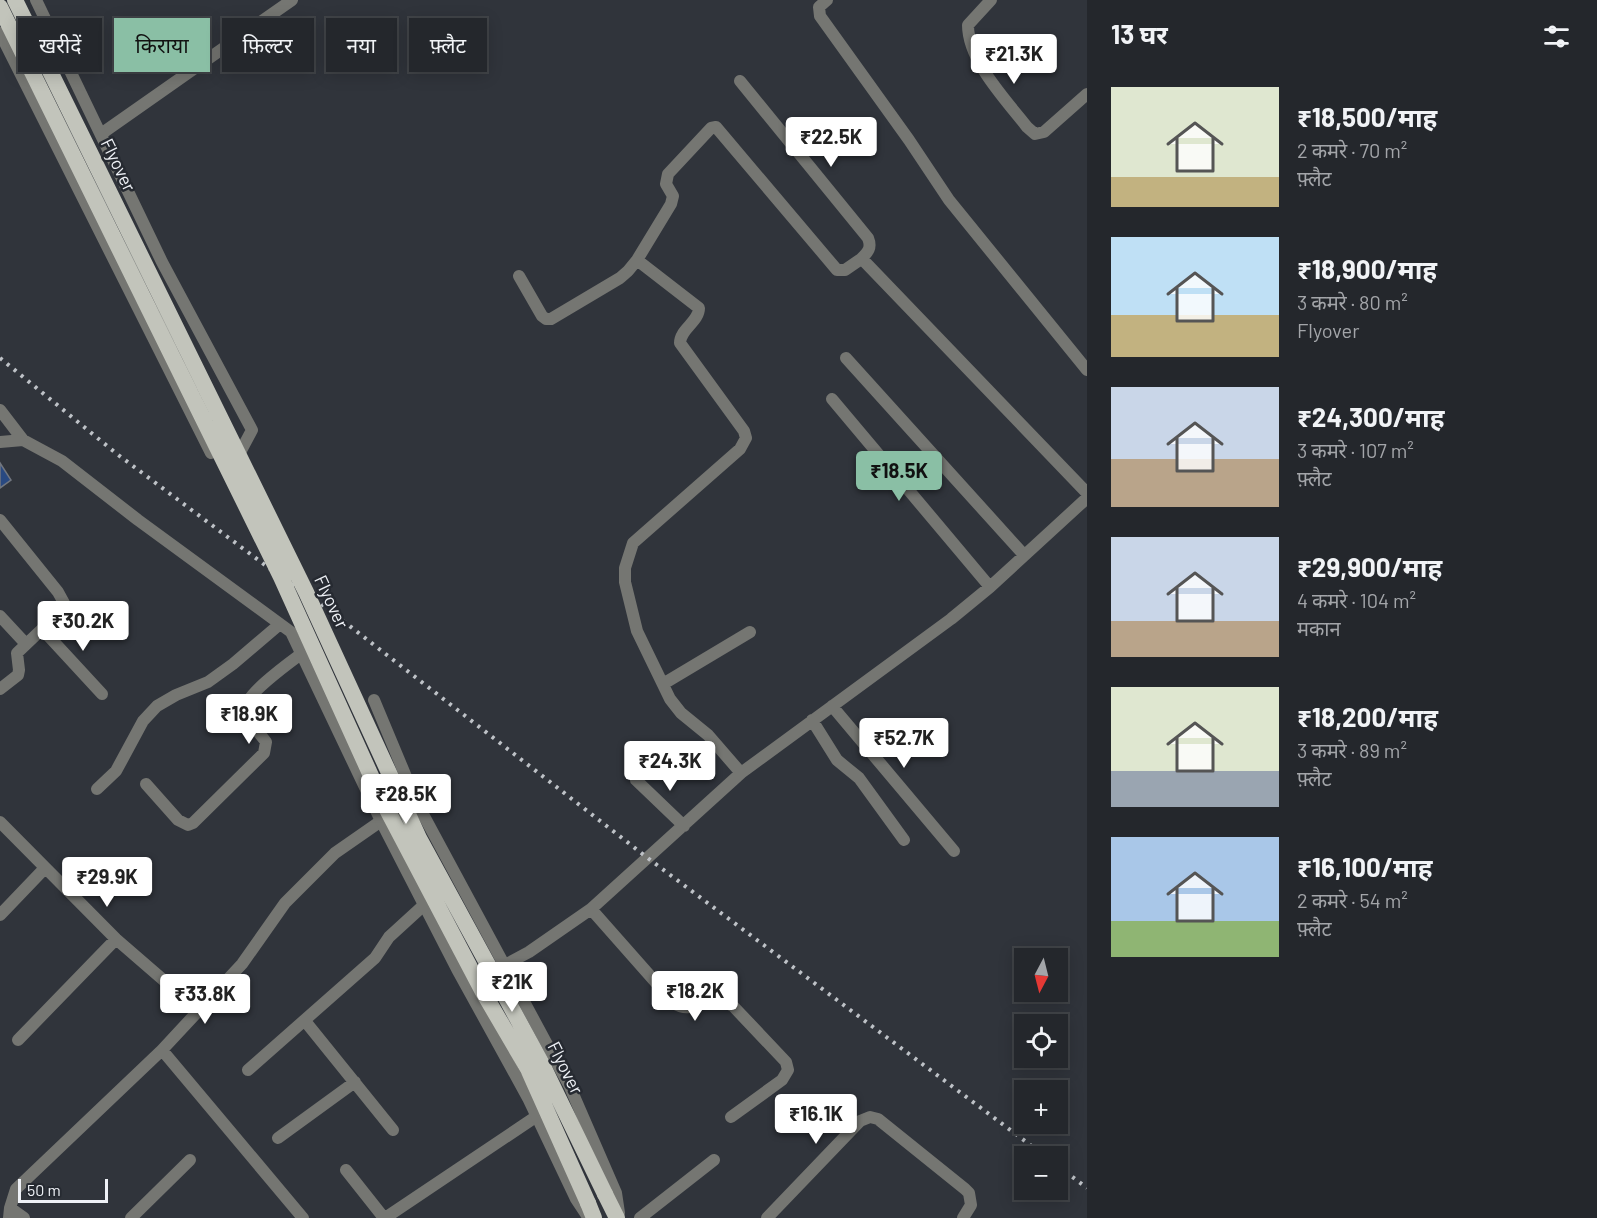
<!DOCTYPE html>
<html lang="hi">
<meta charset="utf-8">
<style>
body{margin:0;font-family:Barlow,"Noto Sans Devanagari",sans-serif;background:#2c2f34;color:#f1f3f6;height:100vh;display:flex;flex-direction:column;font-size:22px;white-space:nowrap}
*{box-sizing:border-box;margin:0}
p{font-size:20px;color:#a3a5a9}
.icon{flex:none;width:33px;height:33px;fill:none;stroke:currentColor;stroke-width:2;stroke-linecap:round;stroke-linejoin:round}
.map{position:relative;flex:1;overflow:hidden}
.side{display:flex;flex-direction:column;background:#24272c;width:510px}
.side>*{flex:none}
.top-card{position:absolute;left:18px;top:18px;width:570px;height:54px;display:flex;gap:12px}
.needle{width:39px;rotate:187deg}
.tools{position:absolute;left:1014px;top:948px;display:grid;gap:12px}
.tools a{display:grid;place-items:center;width:54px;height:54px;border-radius:0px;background:#24272c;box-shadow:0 3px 15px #0003,0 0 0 2px #414448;font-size:30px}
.scale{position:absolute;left:18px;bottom:15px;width:90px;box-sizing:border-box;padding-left:6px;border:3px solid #eef1f6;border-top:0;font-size:16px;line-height:21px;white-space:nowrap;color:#eef1f6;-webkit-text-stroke:4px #262a31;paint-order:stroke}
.price{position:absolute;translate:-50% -51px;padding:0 14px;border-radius:6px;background:#fff;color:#222;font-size:20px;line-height:39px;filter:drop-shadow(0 2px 3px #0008)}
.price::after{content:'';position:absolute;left:50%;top:36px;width:18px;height:14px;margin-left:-9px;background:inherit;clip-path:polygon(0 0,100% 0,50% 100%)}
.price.current{background:#8abfa5;color:#111}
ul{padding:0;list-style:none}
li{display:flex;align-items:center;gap:18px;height:150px;padding:0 24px}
li span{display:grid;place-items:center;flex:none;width:168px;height:120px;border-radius:0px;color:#555}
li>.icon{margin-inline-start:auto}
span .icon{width:72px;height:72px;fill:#fffc;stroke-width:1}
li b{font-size:26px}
h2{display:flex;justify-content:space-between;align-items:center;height:72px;padding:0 24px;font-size:26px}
.tag{padding:0 21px;border-radius:0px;background:#24272c;box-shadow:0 3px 15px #0003,0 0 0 2px #414448;font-size:21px;line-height:54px}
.tag.current{background:#8abfa5;color:#111}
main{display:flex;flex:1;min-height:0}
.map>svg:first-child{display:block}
.building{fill:#294981;stroke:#71767f;stroke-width:1.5}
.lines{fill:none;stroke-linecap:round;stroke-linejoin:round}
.minor{stroke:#757672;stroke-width:12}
.tertiary{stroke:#757672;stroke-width:12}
.trunk{stroke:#c2c4bb;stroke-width:16}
.rail{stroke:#bec2c7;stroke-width:4;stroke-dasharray:3 6;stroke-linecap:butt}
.trunk-bridge{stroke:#c2c4bb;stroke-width:16}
.labels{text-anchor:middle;stroke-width:5;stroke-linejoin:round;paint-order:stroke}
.street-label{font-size:18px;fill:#eef1f6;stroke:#262a31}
</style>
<main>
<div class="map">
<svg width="1087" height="1218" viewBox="0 0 1087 1218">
<rect width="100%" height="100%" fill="#30343b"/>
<path class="building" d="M0,463L11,480L0,488Z"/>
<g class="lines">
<path class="minor" d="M827,0L819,7L820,16L909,140L949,200L1087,370
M991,0L968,25C968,61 1006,100 1027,127L1035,134L1044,132L1087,94
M740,81L868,238C872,248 868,252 861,259
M101,134L292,0
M637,260L699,308C699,322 680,329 680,343L744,431L746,438L740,449L633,543L625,568V582L637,631L670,699L681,713L708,735L741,773
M519,276L542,316L546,319H551L620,278L628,271L637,260L671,204L673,196L666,184L668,174L711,128L716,127L837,270H845L861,259L865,262L1087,493
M846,358L1024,555
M832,399L990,587
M0,410L23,440
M0,442L23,440L62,461L138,520L291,632L381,821L335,853L285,903L242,964L162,1050L16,1189L10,1208L9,1218
M0,520L58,592L64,603L60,612L17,653L19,670L18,675L0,689
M0,616L26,644
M42,629L102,694
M663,684L750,632
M374,700L417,803
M832,706L954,851
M812,720L837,760L859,778L904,840
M636,780L684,826
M146,784L178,820L188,825L193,823L264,753L266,742C261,735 246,718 245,710C243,696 289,663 301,654
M97,789L116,771L143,721L157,706L176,695L208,682L233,664L280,624
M0,822L116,939L198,1010
M591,909L674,1003C694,1017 708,991 733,1006L786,1062L788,1070L782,1080L731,1117
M0,915L45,868
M503,966L529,952L591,909L741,773L951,619L990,587L1087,498
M305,1021L393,1130
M18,1040L116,939
M162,1050L303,1218
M248,1070L375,958L389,937L424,905
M278,1138L355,1082
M346,1170L384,1218
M10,1208L24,1218
M131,1218L190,1160
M385,1218L537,1116
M640,1218L714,1160
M767,1218L860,1121L870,1117L878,1119L965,1189L969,1193L971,1205L963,1218"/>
<path class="tertiary" d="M36,0L162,262L252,430L236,460
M0,33L211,453
M588,1217L576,1199L528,1098L457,969L381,821L417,803L570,1087L616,1193L619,1213"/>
<path class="trunk" d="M605,1194L617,1218
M588,1203L594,1218"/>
<path class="rail" d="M0,358L117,454L281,577L306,592L649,859L1045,1156
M1058,1166L1087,1188"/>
<path class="trunk-bridge" d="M15,0L306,592L419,838L542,1064L605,1194
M0,7L281,577L382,800L483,992L528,1069L588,1203"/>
</g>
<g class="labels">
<g class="street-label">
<text transform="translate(118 165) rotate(64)" y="6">Flyover</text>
<text transform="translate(331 602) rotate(65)" y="6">Flyover</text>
<text transform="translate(565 1068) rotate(63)" y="6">Flyover</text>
</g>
</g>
</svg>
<div class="tools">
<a><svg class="needle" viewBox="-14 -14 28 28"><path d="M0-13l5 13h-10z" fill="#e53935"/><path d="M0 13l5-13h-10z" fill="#a3a5a9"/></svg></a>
<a><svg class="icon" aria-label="locate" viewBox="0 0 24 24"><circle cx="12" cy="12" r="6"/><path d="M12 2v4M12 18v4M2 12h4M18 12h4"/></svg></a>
<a>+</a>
<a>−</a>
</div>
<div class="scale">50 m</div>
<b class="price" style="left:1014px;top:85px">₹21.3K</b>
<b class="price" style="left:831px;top:168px">₹22.5K</b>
<b class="price current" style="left:899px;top:502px">₹18.5K</b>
<b class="price" style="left:83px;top:652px">₹30.2K</b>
<b class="price" style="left:249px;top:745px">₹18.9K</b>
<b class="price" style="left:904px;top:769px">₹52.7K</b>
<b class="price" style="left:670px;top:792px">₹24.3K</b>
<b class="price" style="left:406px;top:825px">₹28.5K</b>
<b class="price" style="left:107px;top:908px">₹29.9K</b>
<b class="price" style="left:512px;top:1013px">₹21K</b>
<b class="price" style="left:695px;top:1022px">₹18.2K</b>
<b class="price" style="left:205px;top:1025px">₹33.8K</b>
<b class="price" style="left:816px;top:1145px">₹16.1K</b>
<div class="top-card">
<a class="tag">खरीदें</a>
<a class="tag current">किराया</a>
<a class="tag">फ़िल्टर</a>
<a class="tag">नया</a>
<a class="tag">फ़्लैट</a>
</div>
</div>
<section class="side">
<h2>13 घर<svg class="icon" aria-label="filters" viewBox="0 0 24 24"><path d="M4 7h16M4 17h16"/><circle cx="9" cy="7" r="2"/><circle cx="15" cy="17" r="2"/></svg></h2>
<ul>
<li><span style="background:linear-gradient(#dfe7d0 75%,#c2b280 0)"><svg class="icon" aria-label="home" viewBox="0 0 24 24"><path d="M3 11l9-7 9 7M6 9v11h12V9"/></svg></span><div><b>₹18,500/माह</b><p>2 कमरे · 70 m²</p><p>फ़्लैट</p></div></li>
<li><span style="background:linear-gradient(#bfe0f5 65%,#c2b280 0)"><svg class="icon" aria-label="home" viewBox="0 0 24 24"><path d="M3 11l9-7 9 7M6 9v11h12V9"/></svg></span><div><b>₹18,900/माह</b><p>3 कमरे · 80 m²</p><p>Flyover</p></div></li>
<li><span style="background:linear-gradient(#c9d6e8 60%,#b9a48a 0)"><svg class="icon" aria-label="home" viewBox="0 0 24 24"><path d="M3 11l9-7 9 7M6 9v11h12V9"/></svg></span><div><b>₹24,300/माह</b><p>3 कमरे · 107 m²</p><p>फ़्लैट</p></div></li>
<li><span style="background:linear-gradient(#c9d6e8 70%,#b9a48a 0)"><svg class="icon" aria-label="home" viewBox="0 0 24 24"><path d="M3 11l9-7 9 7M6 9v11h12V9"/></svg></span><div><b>₹29,900/माह</b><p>4 कमरे · 104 m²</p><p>मकान</p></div></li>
<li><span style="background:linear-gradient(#dfe7d0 70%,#9aa5b1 0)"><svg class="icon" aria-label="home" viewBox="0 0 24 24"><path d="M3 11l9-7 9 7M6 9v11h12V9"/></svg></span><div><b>₹18,200/माह</b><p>3 कमरे · 89 m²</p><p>फ़्लैट</p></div></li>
<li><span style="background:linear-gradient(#a9c7e8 70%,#8fb573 0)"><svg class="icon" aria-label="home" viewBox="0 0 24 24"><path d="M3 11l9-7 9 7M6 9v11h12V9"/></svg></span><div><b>₹16,100/माह</b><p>2 कमरे · 54 m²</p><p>फ़्लैट</p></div></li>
</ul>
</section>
</main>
